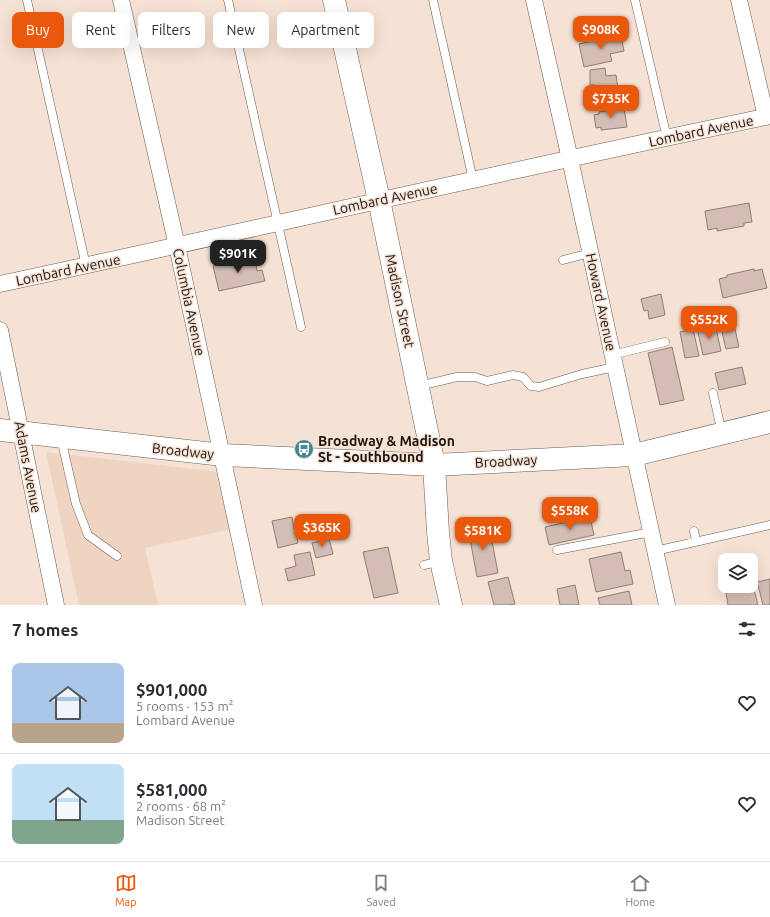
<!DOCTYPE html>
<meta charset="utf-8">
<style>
body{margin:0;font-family:Ubuntu,sans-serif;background:#f2f2f3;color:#2b2b33;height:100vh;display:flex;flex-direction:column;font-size:15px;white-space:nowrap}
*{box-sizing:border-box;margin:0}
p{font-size:13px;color:#7c7c81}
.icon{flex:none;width:22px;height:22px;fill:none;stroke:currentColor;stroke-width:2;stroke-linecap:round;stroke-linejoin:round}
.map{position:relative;height:605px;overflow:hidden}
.side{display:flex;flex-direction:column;background:#fff;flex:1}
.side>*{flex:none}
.top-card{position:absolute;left:12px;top:12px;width:400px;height:36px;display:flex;gap:8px}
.tools{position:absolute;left:718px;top:553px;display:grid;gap:8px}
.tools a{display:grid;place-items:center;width:40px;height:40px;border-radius:8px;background:#fff;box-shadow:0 4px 16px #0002;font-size:20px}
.price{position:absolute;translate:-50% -34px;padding:0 9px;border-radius:8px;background:#ea580c;color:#fff;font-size:13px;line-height:26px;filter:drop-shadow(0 1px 2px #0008)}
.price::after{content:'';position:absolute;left:50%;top:24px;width:12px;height:9px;margin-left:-6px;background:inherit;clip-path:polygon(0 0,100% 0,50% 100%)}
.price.on{background:#222;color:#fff}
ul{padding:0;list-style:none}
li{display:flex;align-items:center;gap:12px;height:100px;padding:0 12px}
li+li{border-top:1px solid #e1e1e2}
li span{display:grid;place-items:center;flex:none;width:112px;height:80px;border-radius:8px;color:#555}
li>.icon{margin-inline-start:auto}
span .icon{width:48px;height:48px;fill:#fffc;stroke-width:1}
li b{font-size:17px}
h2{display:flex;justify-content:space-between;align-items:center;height:48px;padding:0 12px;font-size:17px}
.chip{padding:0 14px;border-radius:8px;background:#fff;box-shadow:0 4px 16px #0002;font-size:14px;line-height:36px}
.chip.on{background:#ea580c;color:#fff}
.tab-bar{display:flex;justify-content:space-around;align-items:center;height:56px;border-top:1px solid #e1e1e2;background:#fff;font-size:11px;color:#7c7c81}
.tab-bar a{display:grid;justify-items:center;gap:2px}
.tab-bar .on{color:#ea580c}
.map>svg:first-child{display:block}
.built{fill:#efd4c2}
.building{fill:#d4bdb4;stroke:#927d74}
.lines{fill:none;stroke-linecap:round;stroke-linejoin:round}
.lane-casing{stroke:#6c5b4f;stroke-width:9}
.street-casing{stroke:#6c5b4f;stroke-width:17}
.secondary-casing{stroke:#6c5b4f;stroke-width:23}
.lane{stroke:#fff;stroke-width:8}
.street{stroke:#fff;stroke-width:16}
.secondary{stroke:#fff;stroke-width:22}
.labels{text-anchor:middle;stroke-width:3;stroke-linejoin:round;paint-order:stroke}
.street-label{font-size:14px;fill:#1c1510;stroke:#f6e2d4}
.poi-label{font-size:14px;font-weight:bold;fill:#1c1510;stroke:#f6e2d4;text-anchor:start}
</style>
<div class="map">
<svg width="770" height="605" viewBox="0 0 770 605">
<rect width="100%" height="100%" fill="#f6e2d4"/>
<path class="built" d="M46,452L220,472L232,529L145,548L158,605H79Z"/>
<path class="building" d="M621,35L624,51L610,54L612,61L584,67L579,44Z
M605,68L606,76L616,75L618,89L595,92L594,85H590V70Z
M624,108L627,127L601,130V127L596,128L594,115L599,114V112Z
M749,203L752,222L744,223V226L717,231V228L708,230L705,211Z
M255,258L257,271L262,270L265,281L219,291L213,266Z
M754,269V271L762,269L767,288L723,298L719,279L727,277V275Z
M661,294L665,315L649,319L648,310L644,311L641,299Z
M733,320L739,347L726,349L720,323Z
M715,324L721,351L703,355L697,328Z
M693,329L699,356L685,358L680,332Z
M672,347L684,400L660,405L648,353Z
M742,367L746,384L719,390L715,373Z
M292,517L294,529H297L299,538L297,539L298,543L278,548L272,521Z
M590,517L594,535L549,545L545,527Z
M489,525L498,573L477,577L468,528Z
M329,539L333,554L316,558L312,543Z
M388,547L398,593L374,598L363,552Z
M310,552L315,575L288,581L285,569L296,566L294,555Z
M621,552L625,571L630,570L633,584L596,592L589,559Z
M508,577L515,604L508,605H494L488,582Z
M770,579V605H763L758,585L753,586L758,605H728L726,593L744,589L743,586H751V582L753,583Z
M575,585L579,605H560L557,589Z
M629,591L632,605H600L598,598Z"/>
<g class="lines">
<defs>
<path id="lane" d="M27,0L86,266
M228,0L301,327
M433,0L473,180
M635,0L667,138
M563,260L590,253
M612,355L665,342
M419,386L457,377H475L487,381L513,375L523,377L531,386L539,387L582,374L615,367
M713,393L722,433
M61,438L76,504L88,535L117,556
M694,531L696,541
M557,550L651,532
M655,551L770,525
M424,565L441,561"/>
<path id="street" d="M121,0L177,246L254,605
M534,0L570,159L667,605
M739,0L766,117
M0,284C257,229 513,169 770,116
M0,330L56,605"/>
<path id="secondary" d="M334,0L379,200L434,465L438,532L441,561L451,605
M0,430L223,455L434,465L634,455L770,422"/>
</defs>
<use href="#lane" class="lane-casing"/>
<use href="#street" class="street-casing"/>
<use href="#secondary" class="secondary-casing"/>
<use href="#lane" class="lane"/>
<use href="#street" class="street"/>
<use href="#secondary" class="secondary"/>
</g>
<defs>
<symbol id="bus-disc" viewBox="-11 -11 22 22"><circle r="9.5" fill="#458898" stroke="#f6e2d4"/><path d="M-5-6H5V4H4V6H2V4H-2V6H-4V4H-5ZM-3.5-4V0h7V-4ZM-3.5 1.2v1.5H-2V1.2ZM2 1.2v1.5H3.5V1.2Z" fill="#fff"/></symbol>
</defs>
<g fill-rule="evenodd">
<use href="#bus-disc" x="293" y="438" width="22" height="22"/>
</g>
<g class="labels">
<g class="street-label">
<text transform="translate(701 131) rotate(-12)" y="5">Lombard Avenue</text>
<text transform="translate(385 199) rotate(-12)" y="5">Lombard Avenue</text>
<text transform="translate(68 270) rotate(-12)" y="5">Lombard Avenue</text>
<text transform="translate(400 301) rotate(78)" y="5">Madison Street</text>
<text transform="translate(189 302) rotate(78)" y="5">Columbia Avenue</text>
<text transform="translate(601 302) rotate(78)" y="5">Howard Avenue</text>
<text transform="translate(183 451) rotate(6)" y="5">Broadway</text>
<text transform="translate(506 461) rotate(-3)" y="5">Broadway</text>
<text transform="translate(28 467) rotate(79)" y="5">Adams Avenue</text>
</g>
<g class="poi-label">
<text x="318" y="446">Broadway &amp; Madison<tspan x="318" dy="16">St - Southbound</tspan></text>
</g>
</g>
</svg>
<div class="tools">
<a><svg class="icon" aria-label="layers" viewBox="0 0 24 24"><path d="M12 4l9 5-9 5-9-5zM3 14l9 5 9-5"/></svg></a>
</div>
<b class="price" style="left:601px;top:50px">$908K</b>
<b class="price" style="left:611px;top:119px">$735K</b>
<b class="price on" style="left:238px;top:274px">$901K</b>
<b class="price" style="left:709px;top:340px">$552K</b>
<b class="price" style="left:570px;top:531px">$558K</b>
<b class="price" style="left:322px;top:548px">$365K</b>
<b class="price" style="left:483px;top:551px">$581K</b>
<div class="top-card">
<a class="chip on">Buy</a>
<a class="chip">Rent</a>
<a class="chip">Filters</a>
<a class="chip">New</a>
<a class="chip">Apartment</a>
</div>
</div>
<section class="side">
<h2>7 homes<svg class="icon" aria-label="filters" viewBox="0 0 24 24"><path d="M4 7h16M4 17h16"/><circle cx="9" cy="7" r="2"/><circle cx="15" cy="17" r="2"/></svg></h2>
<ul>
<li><span style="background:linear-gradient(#a9c7e8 75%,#b9a48a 0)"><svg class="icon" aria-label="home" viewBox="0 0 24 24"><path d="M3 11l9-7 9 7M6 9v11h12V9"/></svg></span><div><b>$901,000</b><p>5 rooms · 153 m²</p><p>Lombard Avenue</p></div><svg class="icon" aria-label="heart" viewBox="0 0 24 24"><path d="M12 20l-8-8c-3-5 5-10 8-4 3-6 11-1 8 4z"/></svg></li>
<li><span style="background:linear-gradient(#bfe0f5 70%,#7fa58c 0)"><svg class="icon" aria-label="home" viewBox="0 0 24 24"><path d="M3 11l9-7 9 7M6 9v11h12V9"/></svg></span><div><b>$581,000</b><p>2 rooms · 68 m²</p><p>Madison Street</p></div><svg class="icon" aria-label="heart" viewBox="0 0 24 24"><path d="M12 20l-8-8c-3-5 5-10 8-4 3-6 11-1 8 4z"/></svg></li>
</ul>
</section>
<nav class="tab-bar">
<a class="on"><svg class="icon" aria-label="map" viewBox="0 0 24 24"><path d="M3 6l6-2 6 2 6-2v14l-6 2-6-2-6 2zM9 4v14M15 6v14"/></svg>Map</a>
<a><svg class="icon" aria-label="saved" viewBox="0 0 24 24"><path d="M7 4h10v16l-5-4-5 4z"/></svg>Saved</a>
<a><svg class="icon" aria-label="home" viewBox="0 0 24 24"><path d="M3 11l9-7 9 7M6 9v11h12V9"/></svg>Home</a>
</nav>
